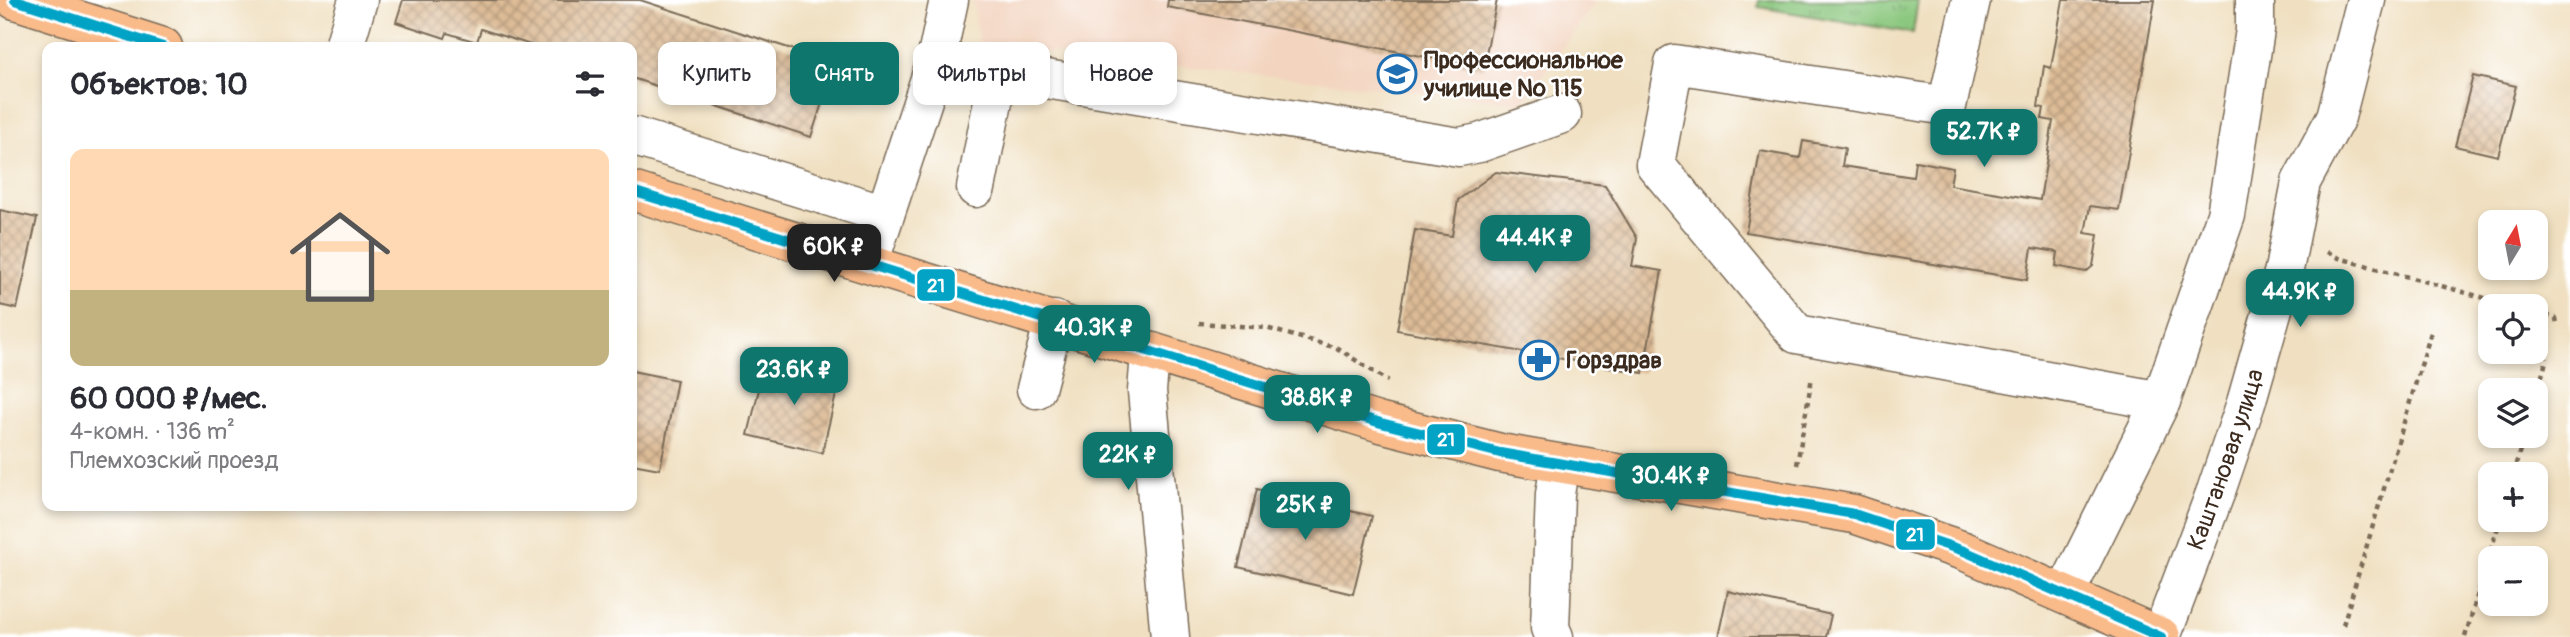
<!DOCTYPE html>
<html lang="ru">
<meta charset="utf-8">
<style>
body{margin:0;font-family:Pangolin,sans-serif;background:#f7f7f7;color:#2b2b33;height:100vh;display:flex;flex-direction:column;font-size:26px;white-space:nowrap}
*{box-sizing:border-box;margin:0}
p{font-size:23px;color:#7c7c81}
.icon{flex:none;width:38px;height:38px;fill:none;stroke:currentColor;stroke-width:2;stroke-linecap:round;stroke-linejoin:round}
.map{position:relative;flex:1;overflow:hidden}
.side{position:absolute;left:42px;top:42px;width:595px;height:469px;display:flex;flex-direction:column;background:#fff;border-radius:14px;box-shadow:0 4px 10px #0003}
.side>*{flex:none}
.banner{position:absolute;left:658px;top:42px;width:665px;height:63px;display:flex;gap:14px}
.needle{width:46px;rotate:10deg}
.tools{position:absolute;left:2478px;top:210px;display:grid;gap:14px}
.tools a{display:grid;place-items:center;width:70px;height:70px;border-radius:14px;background:#fff;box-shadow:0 4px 10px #0003;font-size:35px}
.price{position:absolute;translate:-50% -60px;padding:0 16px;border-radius:14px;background:#0f766e;color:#fff;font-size:23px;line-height:46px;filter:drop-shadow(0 2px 4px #0008)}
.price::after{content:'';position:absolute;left:50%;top:42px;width:21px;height:16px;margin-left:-10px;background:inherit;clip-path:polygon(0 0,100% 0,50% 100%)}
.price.on{background:#222;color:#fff}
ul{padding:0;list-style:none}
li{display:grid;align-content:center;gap:14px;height:371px;padding:0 28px}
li+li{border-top:2px solid #e1e1e2}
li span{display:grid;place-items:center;height:217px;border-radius:14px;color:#555}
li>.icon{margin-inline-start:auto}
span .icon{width:126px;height:126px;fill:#fffc;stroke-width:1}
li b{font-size:30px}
h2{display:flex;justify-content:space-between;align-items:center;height:84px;padding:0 28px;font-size:30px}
.chip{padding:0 24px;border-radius:14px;background:#fff;box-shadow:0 4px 10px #0003;font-size:24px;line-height:63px}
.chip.on{background:#0f766e;color:#fff}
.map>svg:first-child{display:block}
.built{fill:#f3d4bf}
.park{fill:url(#park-tufts);stroke:#62784d;stroke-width:2}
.building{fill:url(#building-cross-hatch)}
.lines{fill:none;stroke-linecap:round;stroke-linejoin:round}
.minor-casing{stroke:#7a6a57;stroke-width:41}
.major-casing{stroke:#7a6a57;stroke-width:41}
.path{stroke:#7a6a57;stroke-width:4.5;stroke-dasharray:5 5;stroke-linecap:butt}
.minor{stroke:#fff;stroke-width:38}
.major{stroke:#fabb8b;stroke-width:38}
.bus-1-casing{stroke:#fff;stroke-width:16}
.bus-1{stroke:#03a3c5;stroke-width:10}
.labels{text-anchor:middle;stroke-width:5;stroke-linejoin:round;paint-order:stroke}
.poi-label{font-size:24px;font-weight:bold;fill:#3b2a1e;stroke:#fff;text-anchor:start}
.street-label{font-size:24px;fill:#3b2a1e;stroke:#fff}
.line-badge{stroke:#fff;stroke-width:2.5}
.badge-label{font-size:19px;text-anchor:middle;font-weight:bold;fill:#fff}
</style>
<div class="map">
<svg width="2570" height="637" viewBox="0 0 2570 637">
<defs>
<pattern id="park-tufts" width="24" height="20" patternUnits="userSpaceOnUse" patternTransform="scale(1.75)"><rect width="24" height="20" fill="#88c67c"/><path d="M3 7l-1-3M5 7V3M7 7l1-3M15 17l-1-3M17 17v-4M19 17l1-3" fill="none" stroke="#70a165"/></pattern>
<pattern id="building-cross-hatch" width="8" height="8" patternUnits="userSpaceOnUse" patternTransform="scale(1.75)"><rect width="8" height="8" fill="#ddbc97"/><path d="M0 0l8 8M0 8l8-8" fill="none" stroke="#b4997b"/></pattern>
</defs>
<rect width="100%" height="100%" fill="#fff"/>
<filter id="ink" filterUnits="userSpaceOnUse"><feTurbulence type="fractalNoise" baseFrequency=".0143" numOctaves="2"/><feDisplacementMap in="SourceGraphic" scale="14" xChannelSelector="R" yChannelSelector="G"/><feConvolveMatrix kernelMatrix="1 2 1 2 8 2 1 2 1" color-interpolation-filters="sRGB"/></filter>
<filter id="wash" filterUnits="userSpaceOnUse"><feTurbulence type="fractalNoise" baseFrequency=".00686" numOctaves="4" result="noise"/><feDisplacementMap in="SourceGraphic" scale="28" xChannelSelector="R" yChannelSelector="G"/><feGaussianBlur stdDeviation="1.57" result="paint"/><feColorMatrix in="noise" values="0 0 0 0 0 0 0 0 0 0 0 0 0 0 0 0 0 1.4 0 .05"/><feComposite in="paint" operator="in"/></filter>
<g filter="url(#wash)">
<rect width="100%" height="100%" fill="#f0e0c1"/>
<path class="built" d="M973,0H1597L1523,103L979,45Z"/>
<path class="park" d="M1759,0H1918L1913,33L1758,7Z"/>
<g id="blocks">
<path class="building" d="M403,0H640L835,63L811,137L632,78V47H537L481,29L477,42L447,33L445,38L396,22Z
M1168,0H1497L1483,68L1167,7Z
M2063,0H2155L2119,210L2090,206L2085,233L2098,235L2093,266L2086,272L2056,266L2058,252L2032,248L2027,280L1746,232L1760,151L1800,158L1803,141L1845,148L1842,166L1913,177L1915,161L1953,168L1950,185L2040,200L2053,121L2042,119L2044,108L2038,107L2044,66L2051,68Z
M2473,76L2516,86L2498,156L2455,146Z
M1496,172L1605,185L1637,238L1632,266L1662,271L1643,373L1397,330L1415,230L1452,236L1458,200Z
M0,210L37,218L17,309L0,305Z
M766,360L840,378L822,453L748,435Z
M632,371L677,380L660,469L632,464Z
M1257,489L1372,516L1353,594L1238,567Z
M1728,591L1831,615L1826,637H1718Z"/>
</g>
</g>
<g filter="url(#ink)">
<use href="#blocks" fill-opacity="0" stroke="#7a6a57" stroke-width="2"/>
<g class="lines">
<defs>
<g id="minor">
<path d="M1971,0L1947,106L1674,64L1655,164L1797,334L2161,401"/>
<path d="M344,47L358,0"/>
<path d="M936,61L949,0"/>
<path d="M632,136L885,214"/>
<path d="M976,188L999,71"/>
<path d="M869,263L936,61L1459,147L1479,143L1562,114"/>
<path d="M1152,352L1149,367L1147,391L1170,637"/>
<path d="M1036,389L1054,320"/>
<path d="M2065,594L2161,401L2226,215L2255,30V0"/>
<path d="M1554,637L1550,628L1555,494L1560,464"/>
<path id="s1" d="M2161,637L2216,491L2246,403L2284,270L2301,182L2336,117L2366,0"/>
</g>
<path id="major" d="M15,0L163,47
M632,191L1381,423L1500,453L1854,514L1964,551L2161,637"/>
</defs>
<use href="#minor" class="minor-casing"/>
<use href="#major" class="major-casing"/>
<path class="path" d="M2327,252L2339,258L2514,306
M2536,312L2556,318L2557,324
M1199,323L1266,328L1337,348L1388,381
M2536,397L2547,358
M1797,465L1812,377
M2513,474L2524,436
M2343,625L2432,329
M2465,637L2500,520"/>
<use href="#minor" class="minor"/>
<use href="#major" class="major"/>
<defs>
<path id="bus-1" d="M15,0L163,47
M632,191L1381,423L1500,453L1854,514L1964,551L2161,637"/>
</defs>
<use href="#bus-1" class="bus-1-casing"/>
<use href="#bus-1" class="bus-1"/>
</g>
</g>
<defs>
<symbol id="university-ring" viewBox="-11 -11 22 22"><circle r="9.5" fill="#fff" stroke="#1f6fb2" stroke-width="1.5"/><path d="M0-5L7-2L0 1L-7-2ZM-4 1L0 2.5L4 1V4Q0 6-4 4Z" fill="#1f6fb2"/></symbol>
<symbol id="pharmacy-ring" viewBox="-11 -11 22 22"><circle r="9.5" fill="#fff" stroke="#1f6fb2" stroke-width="1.5"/><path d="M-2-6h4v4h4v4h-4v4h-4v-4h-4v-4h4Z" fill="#1f6fb2"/></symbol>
</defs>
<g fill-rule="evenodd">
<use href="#university-ring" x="1375" y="52" width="44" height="44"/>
<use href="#pharmacy-ring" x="1517" y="338" width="44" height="44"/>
</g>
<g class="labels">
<g class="poi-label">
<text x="1424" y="68">Профессиональное<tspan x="1424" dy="28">училище № 115</tspan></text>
<text x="1566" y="368">Горздрав</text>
</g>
<g class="street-label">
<text dy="8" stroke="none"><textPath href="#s1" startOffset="189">Каштановая улица</textPath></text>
</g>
</g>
<g class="line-badge">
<rect x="916" y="268" width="40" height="34" rx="7" fill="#03a3c5"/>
<rect x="1426" y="423" width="40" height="33" rx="7" fill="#03a3c5"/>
<rect x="1895" y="518" width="41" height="33" rx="7" fill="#03a3c5"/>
</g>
<g class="badge-label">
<text x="936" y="292">21</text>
<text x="1446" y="446">21</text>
<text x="1915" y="541">21</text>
</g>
</svg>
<div class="tools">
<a><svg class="needle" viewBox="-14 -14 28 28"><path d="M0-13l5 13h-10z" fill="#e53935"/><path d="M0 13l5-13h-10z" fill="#7c7c81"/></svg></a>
<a><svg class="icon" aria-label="locate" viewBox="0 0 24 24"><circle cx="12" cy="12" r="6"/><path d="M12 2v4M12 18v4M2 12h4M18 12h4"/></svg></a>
<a><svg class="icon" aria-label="layers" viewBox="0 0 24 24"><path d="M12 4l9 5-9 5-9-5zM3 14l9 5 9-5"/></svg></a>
<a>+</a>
<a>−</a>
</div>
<b class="price" style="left:1984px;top:169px">52.7K ₽</b>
<b class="price" style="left:1535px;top:275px">44.4K ₽</b>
<b class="price on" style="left:834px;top:284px">60K ₽</b>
<b class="price" style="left:2300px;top:329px">44.9K ₽</b>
<b class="price" style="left:1094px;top:365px">40.3K ₽</b>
<b class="price" style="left:794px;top:407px">23.6K ₽</b>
<b class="price" style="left:1317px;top:435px">38.8K ₽</b>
<b class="price" style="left:1128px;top:492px">22K ₽</b>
<b class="price" style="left:1671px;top:513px">30.4K ₽</b>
<b class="price" style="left:1305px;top:542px">25K ₽</b>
<div class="banner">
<a class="chip">Купить</a>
<a class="chip on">Снять</a>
<a class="chip">Фильтры</a>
<a class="chip">Новое</a>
</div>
<section class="side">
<h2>Объектов: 10<svg class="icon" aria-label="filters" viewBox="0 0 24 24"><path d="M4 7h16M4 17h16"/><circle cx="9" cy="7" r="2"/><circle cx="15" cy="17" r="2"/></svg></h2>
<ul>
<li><span style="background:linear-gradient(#ffd9b3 65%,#c2b280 0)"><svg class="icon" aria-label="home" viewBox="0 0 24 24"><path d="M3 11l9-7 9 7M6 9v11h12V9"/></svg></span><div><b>60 000 ₽/мес.</b><p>4-комн. · 136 m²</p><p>Племхозский проезд</p></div></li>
</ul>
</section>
</div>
